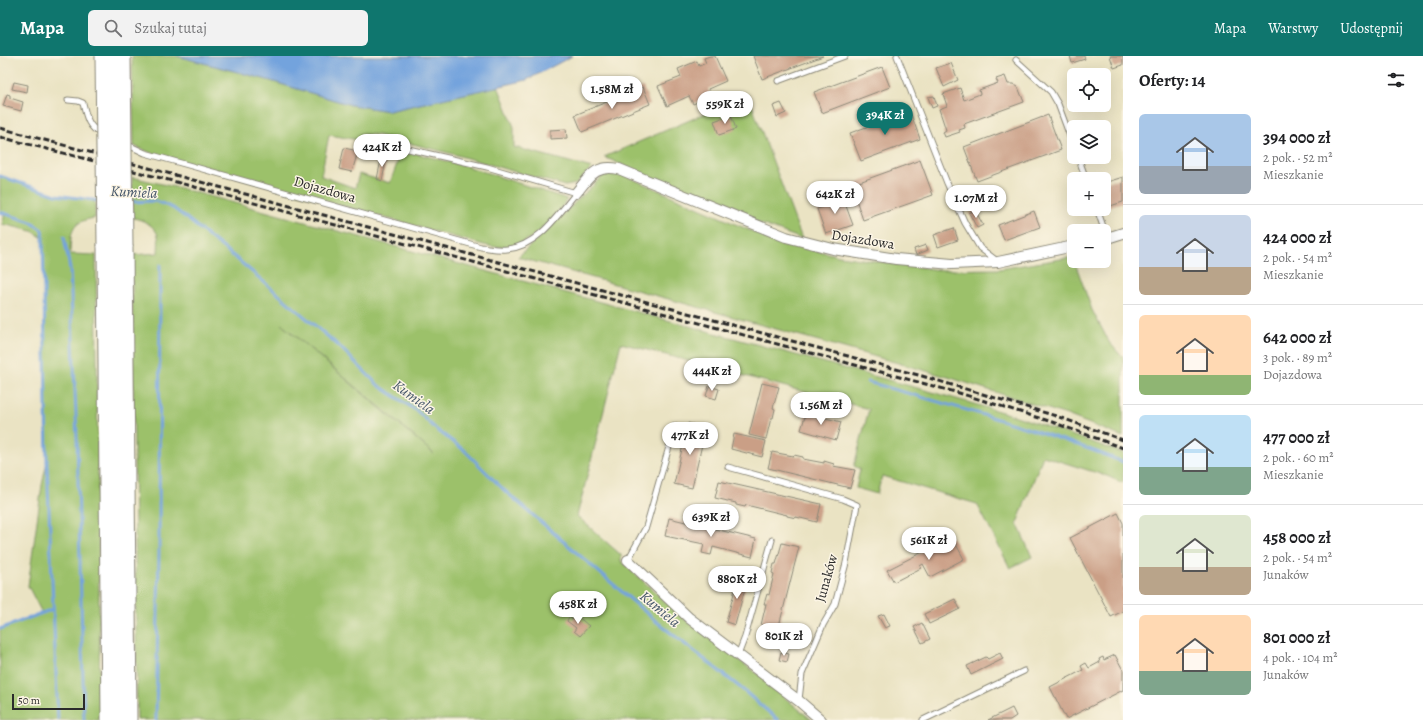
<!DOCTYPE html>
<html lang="pl">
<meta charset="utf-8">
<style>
body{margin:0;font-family:Alegreya,serif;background:#f2f2f2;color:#202124;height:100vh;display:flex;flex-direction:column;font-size:15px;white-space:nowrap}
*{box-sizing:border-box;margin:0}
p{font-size:13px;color:#757577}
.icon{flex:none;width:22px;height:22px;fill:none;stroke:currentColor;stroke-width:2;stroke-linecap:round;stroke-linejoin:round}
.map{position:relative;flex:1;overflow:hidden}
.side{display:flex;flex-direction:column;background:#fff;width:300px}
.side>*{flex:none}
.tools{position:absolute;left:1067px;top:12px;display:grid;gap:8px}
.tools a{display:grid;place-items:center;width:44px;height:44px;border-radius:6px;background:#fff;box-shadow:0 4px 16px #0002;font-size:20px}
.scale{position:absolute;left:12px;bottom:10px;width:73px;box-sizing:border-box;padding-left:4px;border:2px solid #2b2b2b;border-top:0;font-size:11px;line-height:14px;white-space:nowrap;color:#2b2b2b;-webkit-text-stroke:3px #fcf5e5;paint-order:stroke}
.price{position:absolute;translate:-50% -34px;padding:0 9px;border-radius:14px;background:#fff;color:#222;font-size:13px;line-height:26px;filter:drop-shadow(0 1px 2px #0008)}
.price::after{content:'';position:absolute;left:50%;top:24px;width:12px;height:9px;margin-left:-6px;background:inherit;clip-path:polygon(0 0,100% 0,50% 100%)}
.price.selected{background:#0f766e;color:#fff}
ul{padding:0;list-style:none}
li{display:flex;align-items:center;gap:12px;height:100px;padding:0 16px}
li+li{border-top:1px solid #e0e0e0}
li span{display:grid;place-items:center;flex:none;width:112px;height:80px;border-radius:6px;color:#555}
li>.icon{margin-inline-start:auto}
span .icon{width:48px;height:48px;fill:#fffc;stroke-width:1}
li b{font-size:17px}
h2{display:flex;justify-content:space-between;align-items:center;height:48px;padding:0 16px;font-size:17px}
header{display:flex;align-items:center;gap:24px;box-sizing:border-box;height:56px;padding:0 20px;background:#0f766e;color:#fff}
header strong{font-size:19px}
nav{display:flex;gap:22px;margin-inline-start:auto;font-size:14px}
.search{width:280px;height:36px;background:#f2f2f2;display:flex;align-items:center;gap:10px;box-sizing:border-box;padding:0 14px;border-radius:6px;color:#757577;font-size:15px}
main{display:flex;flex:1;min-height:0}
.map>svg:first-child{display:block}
.green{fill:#9cc16b;stroke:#64764b;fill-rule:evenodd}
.water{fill:#73a3dd;stroke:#4f6784}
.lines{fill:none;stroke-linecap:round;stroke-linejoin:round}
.stream{stroke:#73a3dd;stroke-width:3}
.building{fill:#ca9f86}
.lane-casing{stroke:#8a8777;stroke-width:7}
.street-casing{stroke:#8a8777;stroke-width:12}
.highway-casing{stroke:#8a8777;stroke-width:21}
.lane{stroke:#fff;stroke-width:5}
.street{stroke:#fff;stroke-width:10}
.highway{stroke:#fff;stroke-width:19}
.rail{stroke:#2b2b2b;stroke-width:3;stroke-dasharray:6 3;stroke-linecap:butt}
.highway-bridge-casing{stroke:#8a8777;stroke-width:21;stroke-linecap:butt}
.highway-bridge{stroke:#fff;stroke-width:19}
.labels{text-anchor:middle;stroke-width:3;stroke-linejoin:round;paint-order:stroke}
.street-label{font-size:14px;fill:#2b2b2b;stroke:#fcf5e5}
.water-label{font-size:15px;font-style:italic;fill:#445569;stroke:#fcf5e5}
</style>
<header>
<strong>Mapa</strong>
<div class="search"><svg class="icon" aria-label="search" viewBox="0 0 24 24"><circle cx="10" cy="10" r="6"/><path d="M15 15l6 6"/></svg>Szukaj tutaj</div>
<nav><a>Mapa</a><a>Warstwy</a><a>Udostępnij</a></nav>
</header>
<main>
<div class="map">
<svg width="1123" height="664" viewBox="0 0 1123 664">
<rect width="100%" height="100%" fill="#fcf5e5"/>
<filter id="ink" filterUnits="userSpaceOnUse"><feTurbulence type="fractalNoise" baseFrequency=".025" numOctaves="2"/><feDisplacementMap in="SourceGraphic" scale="8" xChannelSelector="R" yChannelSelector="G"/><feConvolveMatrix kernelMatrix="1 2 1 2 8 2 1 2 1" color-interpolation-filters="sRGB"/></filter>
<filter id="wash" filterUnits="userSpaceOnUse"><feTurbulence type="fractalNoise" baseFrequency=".012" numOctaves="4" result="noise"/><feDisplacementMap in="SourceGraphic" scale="16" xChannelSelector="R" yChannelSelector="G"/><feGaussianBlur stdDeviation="0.9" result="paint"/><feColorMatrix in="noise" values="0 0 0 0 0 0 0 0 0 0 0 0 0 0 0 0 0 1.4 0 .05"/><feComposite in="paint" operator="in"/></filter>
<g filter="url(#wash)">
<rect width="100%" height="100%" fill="#eae3c3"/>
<path class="green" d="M132,0H177L264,23L351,49L389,55L498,30L514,71V91L592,112L576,128L565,130L453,98L377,79L361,78L359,84L329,79L321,120L355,132L359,118L390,127L402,94L466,110L567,143C552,166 529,192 499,191C494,191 489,190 484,189L154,98L134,90Z
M748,39L802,183L761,168L604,101Z
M610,113L749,174L794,189L839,200L940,214L999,213L1073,201L1092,254L1109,286L1123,302V381L1067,359L948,321L518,201Z
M0,120L56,139L95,145V162C70,165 71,177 70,198L96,199L100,664H0V573L42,557L28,530L42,429L47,406L43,182L32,175L2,168L5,158L0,156Z
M132,121L183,133L925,334L1016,360L1123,397V427L1107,420L1043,400L1017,467L1032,501L1010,512L977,448L882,420L877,438L856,432L860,413L854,410L869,353L621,287L577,460L621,499V505L688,566L779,634L785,642L812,664H137L132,199L158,197C158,191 159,185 158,180C156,170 142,163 133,162ZM281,268L387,357L434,398Z"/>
<path class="water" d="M177,0H572L527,24L389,55L351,49L264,23Z"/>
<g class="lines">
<path class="stream" d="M0,120L56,139L101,145
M128,146L156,145L173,152L185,161L237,203L339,290L378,329L417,355L437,374L464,394L505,435L657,566L742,633L778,664
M0,156L31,166L42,174L43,181L47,406L58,664
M64,181L70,213L77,383L84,664
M868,326C953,350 1040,373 1123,406
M0,573L53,553
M156,664L159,496L160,209"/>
</g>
<g id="blocks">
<path class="building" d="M710,0H715L726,25L708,33L711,40L693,48L689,40L667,50L658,30L681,21L678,13L697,5L699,10L706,7L704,2Z
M753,0H823L762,23Z
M1070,0H1084L1085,3L1072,7Z
M1110,0H1123V9L1114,12Z
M951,7L958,24L944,31L936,12Z
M882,11L890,31L822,57L814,36Z
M1005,20L1008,28H1013L1018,31L1024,46L964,68L965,72L959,74L960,76L945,81L943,76L946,74L939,53L947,50L943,38L960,32L964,44L980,38L979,34L998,27L996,23Z
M14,26L28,29L27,36L12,33Z
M643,31L650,48L582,76L575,59Z
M7,38L10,39V42L23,46L21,55L3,50Z
M934,40L937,50L932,52L928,41Z
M781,47L786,57L777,61L773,50Z
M910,55L920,83L861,105L850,77Z
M731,59L736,73L719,79L714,65Z
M1048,59L1061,94L977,125L964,91Z
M566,73L567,82L550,83V74Z
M344,92L358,95L352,116L339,113Z
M382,99L387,100L382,125L377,123Z
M920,104L933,139L863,164L851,129Z
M1123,121V146L1107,151L1104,141V127Z
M847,140L850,148L846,150L853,169L826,178L817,153L823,151V149Z
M975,154L983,169L977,172L969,157Z
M1034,155L1040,171L1004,184L998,169Z
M954,172L958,184L938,191L934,179Z
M926,189L928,194L916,199L914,193Z
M762,327L779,331L773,352L775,353L773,362H771L766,383L749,379Z
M709,330L719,333L716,343L706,340Z
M806,357L841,366L836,384L801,374Z
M688,367L706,371L692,432L674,428Z
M734,378L766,385L762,401L731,393Z
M772,396L793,400L794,399L803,401V403L824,407V405L834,408L833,410L855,414L850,432L768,412Z
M719,425L821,448L817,466L796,461V462L787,460V459L746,449L745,451L736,449V447L715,442Z
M1118,457L1123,467V555L1111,561L1070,482Z
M669,462L756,483L752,501L713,491L711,499L702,497L704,488L665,480Z
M952,481L964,503L930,521L923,508L920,510L921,512L894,526L887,514Z
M782,487L799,491L778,574L761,569L766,548H764L767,538L769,539L774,518L772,517L774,508H776Z
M739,519L748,521L735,569L726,566Z
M955,543L960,553L929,568L924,558Z
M884,558L890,570L885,572L878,560Z
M576,559L589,570L580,580L574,575L576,572L567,565L569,561L572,564Z
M922,567L930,583L922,587L914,571Z
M781,596L789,598L787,606L779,604Z
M1000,597L1003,603L971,619L967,610L986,601L988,603Z
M1115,599L1123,614V634L1066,663L1050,631L1083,614L1081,610L1086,607L1089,612L1100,606L1099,603L1103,601L1104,604Z
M1012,652L1016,660L1010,664H988Z"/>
</g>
</g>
<g filter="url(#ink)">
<use href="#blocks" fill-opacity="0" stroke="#8a8777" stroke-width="1"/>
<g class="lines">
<defs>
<path id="lane" d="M897,0L947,127L965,167L980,192L997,205
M1016,4L1051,36L1058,48L1074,91
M778,25L845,0
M68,44L78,45L83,47C86,60 88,72 102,78
M126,88L145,97L481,191C490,192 498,194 507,193C537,191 558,159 576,137L487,111L369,84
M1078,101L1086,123
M1097,153L1107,182
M728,411L843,443L857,449L846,507L835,548L823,569L802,618L799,644
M628,504L646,471L675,370
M738,599L745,581L772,484
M923,664L1024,615"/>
<path id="street" d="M576,137C590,120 596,108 619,113L786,181L833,193L896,203L952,208L998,206L1074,190
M1104,183L1123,177
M628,504L689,562L799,645L821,664"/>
<path id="highway" d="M107,190L111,664
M123,190L127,664"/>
</defs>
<use href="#lane" class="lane-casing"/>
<use href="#street" class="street-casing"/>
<use href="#highway" class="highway-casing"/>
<use href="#lane" class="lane"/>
<use href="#street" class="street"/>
<use href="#highway" class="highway"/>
<path class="rail" d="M0,72L922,320L1056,360L1123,384
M0,81L165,123L959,337L1052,366L1123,392"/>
<defs>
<path id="highway-bridge" d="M105,0L107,190
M121,0L123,190"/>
</defs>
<use href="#highway-bridge" class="highway-bridge-casing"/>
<use href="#highway-bridge" class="highway-bridge"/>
</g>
</g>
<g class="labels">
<g class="street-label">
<text transform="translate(325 133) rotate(16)" y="5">Dojazdowa</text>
<text transform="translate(863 183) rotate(9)" y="5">Dojazdowa</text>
<text transform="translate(826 522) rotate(-74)" y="5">Junaków</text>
</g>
<g class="water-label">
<text transform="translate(134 136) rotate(3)" y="5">Kumiela</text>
<text transform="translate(414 341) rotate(36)" y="5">Kumiela</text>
<text transform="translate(660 553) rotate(40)" y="5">Kumiela</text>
</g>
</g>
</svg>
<div class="tools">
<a><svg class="icon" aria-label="locate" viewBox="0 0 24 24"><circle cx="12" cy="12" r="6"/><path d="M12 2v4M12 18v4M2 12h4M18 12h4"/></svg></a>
<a><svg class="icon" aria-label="layers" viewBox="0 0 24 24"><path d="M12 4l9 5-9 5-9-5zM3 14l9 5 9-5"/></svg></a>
<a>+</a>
<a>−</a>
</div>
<div class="scale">50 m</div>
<b class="price" style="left:612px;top:54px">1.58M zł</b>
<b class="price" style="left:725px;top:69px">559K zł</b>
<b class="price selected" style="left:885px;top:80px">394K zł</b>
<b class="price" style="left:382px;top:112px">424K zł</b>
<b class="price" style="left:835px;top:159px">642K zł</b>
<b class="price" style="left:976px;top:163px">1.07M zł</b>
<b class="price" style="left:712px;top:336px">444K zł</b>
<b class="price" style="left:821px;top:370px">1.56M zł</b>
<b class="price" style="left:690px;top:400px">477K zł</b>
<b class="price" style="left:711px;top:482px">639K zł</b>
<b class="price" style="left:929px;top:505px">561K zł</b>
<b class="price" style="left:737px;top:544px">880K zł</b>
<b class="price" style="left:578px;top:569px">458K zł</b>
<b class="price" style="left:784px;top:601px">801K zł</b>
</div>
<section class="side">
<h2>Oferty: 14<svg class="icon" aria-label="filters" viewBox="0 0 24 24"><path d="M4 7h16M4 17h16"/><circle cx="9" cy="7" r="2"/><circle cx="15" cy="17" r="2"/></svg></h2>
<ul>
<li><span style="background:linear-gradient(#a9c7e8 65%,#9aa5b1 0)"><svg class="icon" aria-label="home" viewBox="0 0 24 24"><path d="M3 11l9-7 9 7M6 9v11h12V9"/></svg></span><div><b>394 000 zł</b><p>2 pok. · 52 m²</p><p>Mieszkanie</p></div></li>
<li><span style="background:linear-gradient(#c9d6e8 65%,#b9a48a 0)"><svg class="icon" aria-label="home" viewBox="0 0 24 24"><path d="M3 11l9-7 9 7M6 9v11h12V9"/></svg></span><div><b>424 000 zł</b><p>2 pok. · 54 m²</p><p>Mieszkanie</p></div></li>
<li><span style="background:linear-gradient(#ffd9b3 75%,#8fb573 0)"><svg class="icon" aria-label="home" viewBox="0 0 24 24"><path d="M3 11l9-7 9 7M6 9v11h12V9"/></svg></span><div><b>642 000 zł</b><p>3 pok. · 89 m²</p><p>Dojazdowa</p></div></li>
<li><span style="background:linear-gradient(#bfe0f5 65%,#7fa58c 0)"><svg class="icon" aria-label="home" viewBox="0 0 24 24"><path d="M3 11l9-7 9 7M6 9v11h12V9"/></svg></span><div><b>477 000 zł</b><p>2 pok. · 60 m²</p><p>Mieszkanie</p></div></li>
<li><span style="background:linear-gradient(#dfe7d0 65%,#b9a48a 0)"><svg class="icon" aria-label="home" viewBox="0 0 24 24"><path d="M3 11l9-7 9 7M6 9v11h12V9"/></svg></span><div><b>458 000 zł</b><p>2 pok. · 54 m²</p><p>Junaków</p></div></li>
<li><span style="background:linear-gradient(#ffd9b3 70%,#7fa58c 0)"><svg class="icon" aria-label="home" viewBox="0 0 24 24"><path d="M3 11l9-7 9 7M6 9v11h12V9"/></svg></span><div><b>801 000 zł</b><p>4 pok. · 104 m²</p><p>Junaków</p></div></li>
</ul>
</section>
</main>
